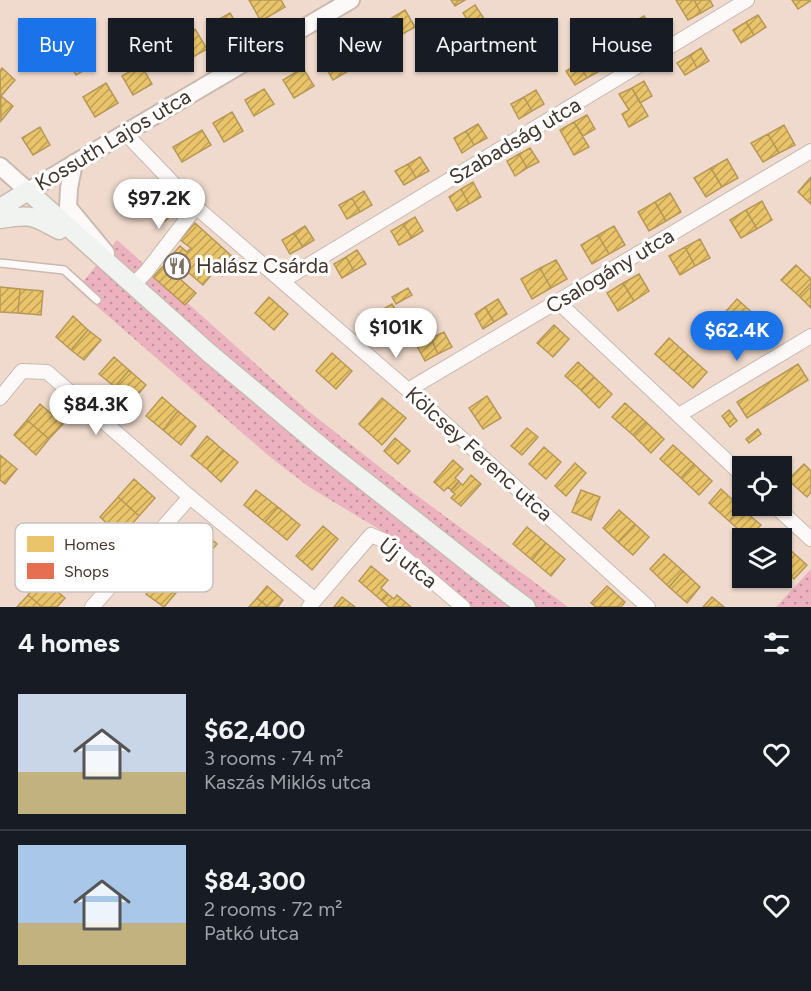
<!DOCTYPE html>
<meta charset="utf-8">
<style>
body{margin:0;font-family:Figtree,sans-serif;background:#242831;color:#f1f3f6;height:100vh;display:flex;flex-direction:column;font-size:22px;white-space:nowrap}
*{box-sizing:border-box;margin:0}
p{font-size:20px;color:#9ea1a6}
.icon{flex:none;width:33px;height:33px;fill:none;stroke:currentColor;stroke-width:2;stroke-linecap:round;stroke-linejoin:round}
.map{position:relative;height:607px;overflow:hidden}
.panel{display:flex;flex-direction:column;background:#171b24;flex:1}
.panel>*{flex:none}
.hud{position:absolute;left:18px;top:18px;width:776px;height:54px;display:flex;gap:12px}
.controls{position:absolute;left:732px;top:456px;display:grid;gap:12px}
.controls a{display:grid;place-items:center;width:60px;height:60px;border-radius:0px;background:#171b24;box-shadow:0 2px 4px #0004;font-size:30px}
.price{position:absolute;translate:-50% -51px;padding:0 14px;border-radius:21px;background:#fff;color:#222;font-size:20px;line-height:39px;filter:drop-shadow(0 2px 3px #0008)}
.price::after{content:'';position:absolute;left:50%;top:36px;width:18px;height:14px;margin-left:-9px;background:inherit;clip-path:polygon(0 0,100% 0,50% 100%)}
.price.active{background:#1a73e8;color:#fff}
ul{padding:0;list-style:none}
li{display:flex;align-items:center;gap:18px;height:150px;padding:0 18px}
li+li{border-top:2px solid #363941}
li span{display:grid;place-items:center;flex:none;width:168px;height:120px;border-radius:0px;color:#555}
li>.icon{margin-inline-start:auto}
span .icon{width:72px;height:72px;fill:#fffc;stroke-width:1}
li b{font-size:26px}
h2{display:flex;justify-content:space-between;align-items:center;height:72px;padding:0 18px;font-size:26px}
.chip{padding:0 21px;border-radius:0px;background:#171b24;box-shadow:0 2px 4px #0004;font-size:21px;line-height:54px}
.chip.active{background:#1a73e8;color:#fff}
.map>svg:first-child{display:block}
.grass{fill:url(#grass-dots)}
.homes{fill:url(#homes-hatch);stroke:#b79957;stroke-width:1.5}
.shops{fill:url(#shops-hatch);stroke:#b65e46;stroke-width:1.5}
.lines{fill:none;stroke-linecap:round;stroke-linejoin:round}
.service-casing{stroke:#cabab0;stroke-width:10}
.minor-casing{stroke:#cabab0;stroke-width:16}
.tertiary-casing{stroke:#cabab0;stroke-width:20}
.secondary-casing{stroke:#cabab0;stroke-width:21}
.service{stroke:#fdf9f8;stroke-width:7}
.minor{stroke:#fdf9f8;stroke-width:14}
.tertiary{stroke:#fdf9f8;stroke-width:16}
.secondary{stroke:#f0f3ef;stroke-width:18}
.labels{text-anchor:middle;stroke-width:6;stroke-linejoin:round;paint-order:stroke}
.street-label{font-size:21px;fill:#43352c;stroke:#fff}
.poi-label{font-size:21px;fill:#43352c;stroke:#fff;text-anchor:start}
.key{fill:#fff;stroke:#c7c2c0;stroke-width:1.5}
.key-label{font-size:16px;fill:#43352c}
</style>
<div class="map">
<svg width="811" height="607" viewBox="0 0 811 607">
<defs>
<pattern id="grass-dots" width="8" height="8" patternUnits="userSpaceOnUse" patternTransform="scale(1.5)"><rect width="8" height="8" fill="#edb2c0"/><path d="M2 2h.1M6 6h.1" fill="none" stroke="#c2929c" stroke-width="1.8" stroke-linecap="round"/></pattern>
<pattern id="homes-hatch" width="6" height="6" patternUnits="userSpaceOnUse" patternTransform="scale(1.5)"><rect width="6" height="6" fill="#e9c46a"/><path d="M-1 1l2-2M0 6l6-6M5 7l2-2" fill="none" stroke="#bea057"/></pattern>
<pattern id="shops-hatch" width="6" height="6" patternUnits="userSpaceOnUse" patternTransform="scale(1.5)"><rect width="6" height="6" fill="#e76f51"/><path d="M-1 1l2-2M0 6l6-6M5 7l2-2" fill="none" stroke="#bd5c43"/></pattern>
</defs>
<rect width="100%" height="100%" fill="#efdacd"/>
<path class="grass" d="M117,240L307,410L400,483L568,607H471L387,534L309,487L269,456L77,289Z
M811,569V607H776Z"/>
<path class="homes" d="M249,0H281L285,7L261,21Z
M451,0H465L455,6Z
M676,0H694L701,13L688,20Z
M694,0H710L713,6L701,13Z
M792,0H810V1L798,9Z
M475,5L505,51L485,63L478,51L484,47L463,13Z
M405,10L415,27L399,36L390,19Z
M230,13L242,33L220,47L207,26Z
M758,15L766,27L754,35L746,22Z
M644,16L657,38L643,46L630,24Z
M390,19L399,36L383,46L373,29Z
M746,22L754,35L741,43L733,30Z
M630,24L643,46L630,53L617,31Z
M195,29L207,49L179,65L167,45Z
M342,47L355,67L333,80L321,59Z
M701,48L709,61L697,68L690,55Z
M73,53L83,71L76,75L65,57Z
M690,55L697,68L685,75L677,63Z
M590,57L598,72L587,78L579,63Z
M579,63L587,78L575,85L566,71Z
M141,65L152,84L133,95L122,76Z
M2,68L15,80L1,96L13,106L1,121L0,71Z
M303,68L314,86L294,98L283,80Z
M644,81L652,96L640,103L632,88Z
M106,83L118,103L95,117L83,97Z
M632,88L648,116L629,127L622,114L629,110L619,94Z
M264,89L274,104L254,116L245,100Z
M536,90L544,104L532,111L524,97Z
M524,97L532,111L519,119L511,104Z
M232,112L243,131L224,142L213,123Z
M587,115L595,129L583,136L574,122Z
M574,122L589,147L574,155L560,130Z
M478,124L487,138L474,145L466,131Z
M784,125L795,145L779,153L768,134Z
M40,127L50,145L33,155L22,138Z
M202,130L211,145L182,162L173,147Z
M466,131L474,145L462,153L454,138Z
M768,134L779,153L763,162L751,143Z
M530,148L539,162L527,168L519,154Z
M519,154L527,168L515,176L507,161Z
M420,157L429,171L416,178L408,164Z
M727,159L738,178L722,187L711,168Z
M408,164L416,178L404,185L395,171Z
M711,168L722,187L706,197L694,178Z
M811,177V204L798,192Z
M473,182L481,197L469,204L461,189Z
M461,189L469,204L457,211L449,197Z
M364,191L372,205L360,212L352,198Z
M670,193L681,212L666,221L655,202Z
M352,198L360,212L347,219L339,205Z
M164,199L175,211L165,221L153,210Z
M762,201L772,220L757,229L746,210Z
M655,202L666,221L649,231L638,212Z
M746,210L757,229L741,238L730,220Z
M415,217L423,231L412,238L403,224Z
M195,223L236,260L222,276L207,263L204,266L212,274L203,285L170,257L180,246L187,252L191,248L180,240Z
M403,224L412,238L399,245L391,231Z
M305,226L314,240L303,247L294,233Z
M614,226L625,245L609,254L598,235Z
M294,233L303,247L290,254L282,240Z
M598,235L609,254L592,264L581,245Z
M700,239L710,258L695,266L685,247Z
M685,247L695,266L680,275L669,256Z
M357,250L366,264L354,271L346,257Z
M346,257L354,271L342,278L334,264Z
M556,260L567,279L551,288L540,268Z
M164,265L196,293L185,305L153,277Z
M796,265L811,279V283L799,296L781,280Z
M540,268L551,288L532,299L521,279Z
M639,274L649,291L634,301L623,283Z
M623,283L634,301L618,311L607,293Z
M811,283V308L799,296Z
M0,287L20,289L18,313L0,312Z
M408,288L412,295L396,304L392,297Z
M20,289L43,291L41,315L18,313Z
M269,297L288,314L274,330L255,313Z
M498,299L507,314L494,322L485,307Z
M737,299L755,315L740,332L722,316Z
M392,304L398,314L379,325L373,315Z
M485,307L494,322L483,329L475,314Z
M755,315L774,332L759,349L740,332Z
M73,316L88,330L71,350L56,337Z
M554,325L569,339L553,357L537,343Z
M88,330L101,340L84,360L71,350Z
M444,332L452,347L438,354L431,338Z
M431,338L438,354L425,361L417,346Z
M669,338L688,355L674,371L655,354Z
M332,353L352,371L336,389L316,371Z
M688,355L707,372L693,388L674,371Z
M114,357L129,370L115,387L99,374Z
M578,362L594,377L581,390L565,376Z
M798,364L808,380L747,418L737,402Z
M129,370L146,385L132,401L115,387Z
M594,377L612,394L599,408L581,390Z
M487,396L501,418L483,429L469,408Z
M162,397L178,411L163,430L146,416Z
M382,398L406,418L382,445L359,424Z
M625,403L646,422L633,435L612,417Z
M40,404L63,424L49,439L27,420Z
M729,410L737,421L730,427L722,416Z
M178,411L196,426L181,445L163,430Z
M27,420L49,439L36,455L14,435Z
M646,422L664,439L651,453L633,435Z
M527,428L538,437L522,455L511,446Z
M758,429L761,434L749,443L746,439Z
M207,436L223,450L207,469L191,456Z
M395,438L410,451L398,464L384,451Z
M673,445L694,464L681,478L660,459Z
M544,447L561,462L546,479L529,464Z
M223,450L238,462L221,482L207,469Z
M0,455L17,469L5,484L0,480Z
M453,460L463,469L455,478L459,481L451,490L448,487L444,491L434,482Z
M575,463L586,473L566,496L555,486Z
M694,464L712,481L699,495L681,478Z
M804,464L811,471V492L807,497L788,480Z
M471,475L481,484L461,506L451,498L455,494L451,491L459,482L463,485Z
M134,479L155,498L139,516L118,497Z
M721,489L741,508L729,521L709,503Z
M256,490L278,507L265,522L244,505Z
M581,490L600,497L591,520L572,512Z
M118,497L139,516L121,536L100,517Z
M278,507L300,525L287,540L265,522Z
M741,508L761,525L748,538L729,521Z
M619,510L635,524L618,542L603,528Z
M635,524L649,537L633,555L618,542Z
M323,526L338,539L312,570L296,556Z
M527,527L546,543L532,560L513,544Z
M201,529L217,544L206,557L189,542Z
M768,531L776,538H762Z
M546,543L565,559L551,576L532,560Z
M782,543L788,548L782,555Z
M788,548L807,565L794,579L782,568V555Z
M664,554L683,571L669,587L650,569Z
M371,566L388,580L381,588L388,594L382,601L359,581Z
M166,569L183,584L175,594L158,579Z
M683,571L700,587L687,603L669,587Z
M42,578L65,598L57,607H42L28,595Z
M158,579L175,594L164,607L146,594Z
M267,586L283,600L278,607H268L257,598Z
M607,586L625,602L621,607H596L591,603Z
M388,594L394,599L397,595L411,607H389L382,601Z
M28,595L42,607H17Z
M342,597L355,607H334Z
M712,597L724,607H703Z
M257,598L268,607H249Z"/>
<path class="shops" d="M145,187L156,197L137,217L126,207Z"/>
<g class="lines">
<defs>
<path id="service" d="M0,263L64,270L97,300"/>
<path id="minor" d="M125,133L196,207L408,390L648,607
M282,281L747,0
M133,285L146,272L196,207
M558,302L742,475
M408,390L811,151
M0,398L22,371L47,372L190,497L315,600
M679,415L811,336
M775,506L811,539
M92,607L190,497
M309,607L371,535L385,541L463,607"/>
<path id="tertiary" d="M74,163L69,188L68,207L106,253
M0,166L28,191L125,133L351,0"/>
<path id="secondary" d="M0,208L28,191L208,352L324,449L507,593L526,607
M0,219C31,214 32,215 59,230"/>
</defs>
<use href="#service" class="service-casing"/>
<use href="#minor" class="minor-casing"/>
<use href="#tertiary" class="tertiary-casing"/>
<use href="#secondary" class="secondary-casing"/>
<use href="#service" class="service"/>
<use href="#minor" class="minor"/>
<use href="#tertiary" class="tertiary"/>
<use href="#secondary" class="secondary"/>
</g>
<defs>
<symbol id="restaurant-ring" viewBox="-11 -11 22 22"><circle r="9.5" fill="#fff" stroke="#7f6f64" stroke-width="1.5"/><path d="M-5-6h1v4h1v-4h1v4h1v-4h1v5L-1.5 .5V6h-2V.5L-5-1ZM5-6V6H3V1.5H1.5Q1.5-4 5-6Z" fill="#7f6f64"/></symbol>
</defs>
<g fill-rule="evenodd">
<use href="#restaurant-ring" x="162" y="251" width="30" height="30"/>
</g>
<g class="labels">
<g class="street-label">
<text transform="translate(113 140) rotate(-31)" y="7">Kossuth Lajos utca</text>
<text transform="translate(515 141) rotate(-31)" y="7">Szabadság utca</text>
<text transform="translate(610 271) rotate(-31)" y="7">Csalogány utca</text>
<text transform="translate(479 454) rotate(42)" y="7">Kölcsey Ferenc utca</text>
<text transform="translate(408 563) rotate(38)" y="7">Új utca</text>
</g>
<g class="poi-label">
<text x="196" y="273">Halász Csárda</text>
</g>
</g>
<rect x="15" y="523" width="198" height="69" rx="9" class="key"/>
<rect x="27" y="536" width="27" height="16" fill="#e9c46a"/>
<rect x="27" y="563" width="27" height="16" fill="#e76f51"/>
<g class="key-label">
<text x="64" y="550">Homes</text>
<text x="64" y="577">Shops</text>
</g>
</svg>
<div class="controls">
<a><svg class="icon" aria-label="locate" viewBox="0 0 24 24"><circle cx="12" cy="12" r="6"/><path d="M12 2v4M12 18v4M2 12h4M18 12h4"/></svg></a>
<a><svg class="icon" aria-label="layers" viewBox="0 0 24 24"><path d="M12 4l9 5-9 5-9-5zM3 14l9 5 9-5"/></svg></a>
</div>
<b class="price" style="left:159px;top:230px">$97.2K</b>
<b class="price" style="left:396px;top:359px">$101K</b>
<b class="price active" style="left:737px;top:362px">$62.4K</b>
<b class="price" style="left:96px;top:436px">$84.3K</b>
<div class="hud">
<a class="chip active">Buy</a>
<a class="chip">Rent</a>
<a class="chip">Filters</a>
<a class="chip">New</a>
<a class="chip">Apartment</a>
<a class="chip">House</a>
</div>
</div>
<section class="panel">
<h2>4 homes<svg class="icon" aria-label="filters" viewBox="0 0 24 24"><path d="M4 7h16M4 17h16"/><circle cx="9" cy="7" r="2"/><circle cx="15" cy="17" r="2"/></svg></h2>
<ul>
<li><span style="background:linear-gradient(#c9d6e8 65%,#c2b280 0)"><svg class="icon" aria-label="home" viewBox="0 0 24 24"><path d="M3 11l9-7 9 7M6 9v11h12V9"/></svg></span><div><b>$62,400</b><p>3 rooms · 74 m²</p><p>Kaszás Miklós utca</p></div><svg class="icon" aria-label="heart" viewBox="0 0 24 24"><path d="M12 20l-8-8c-3-5 5-10 8-4 3-6 11-1 8 4z"/></svg></li>
<li><span style="background:linear-gradient(#a9c7e8 65%,#c2b280 0)"><svg class="icon" aria-label="home" viewBox="0 0 24 24"><path d="M3 11l9-7 9 7M6 9v11h12V9"/></svg></span><div><b>$84,300</b><p>2 rooms · 72 m²</p><p>Patkó utca</p></div><svg class="icon" aria-label="heart" viewBox="0 0 24 24"><path d="M12 20l-8-8c-3-5 5-10 8-4 3-6 11-1 8 4z"/></svg></li>
</ul>
</section>
